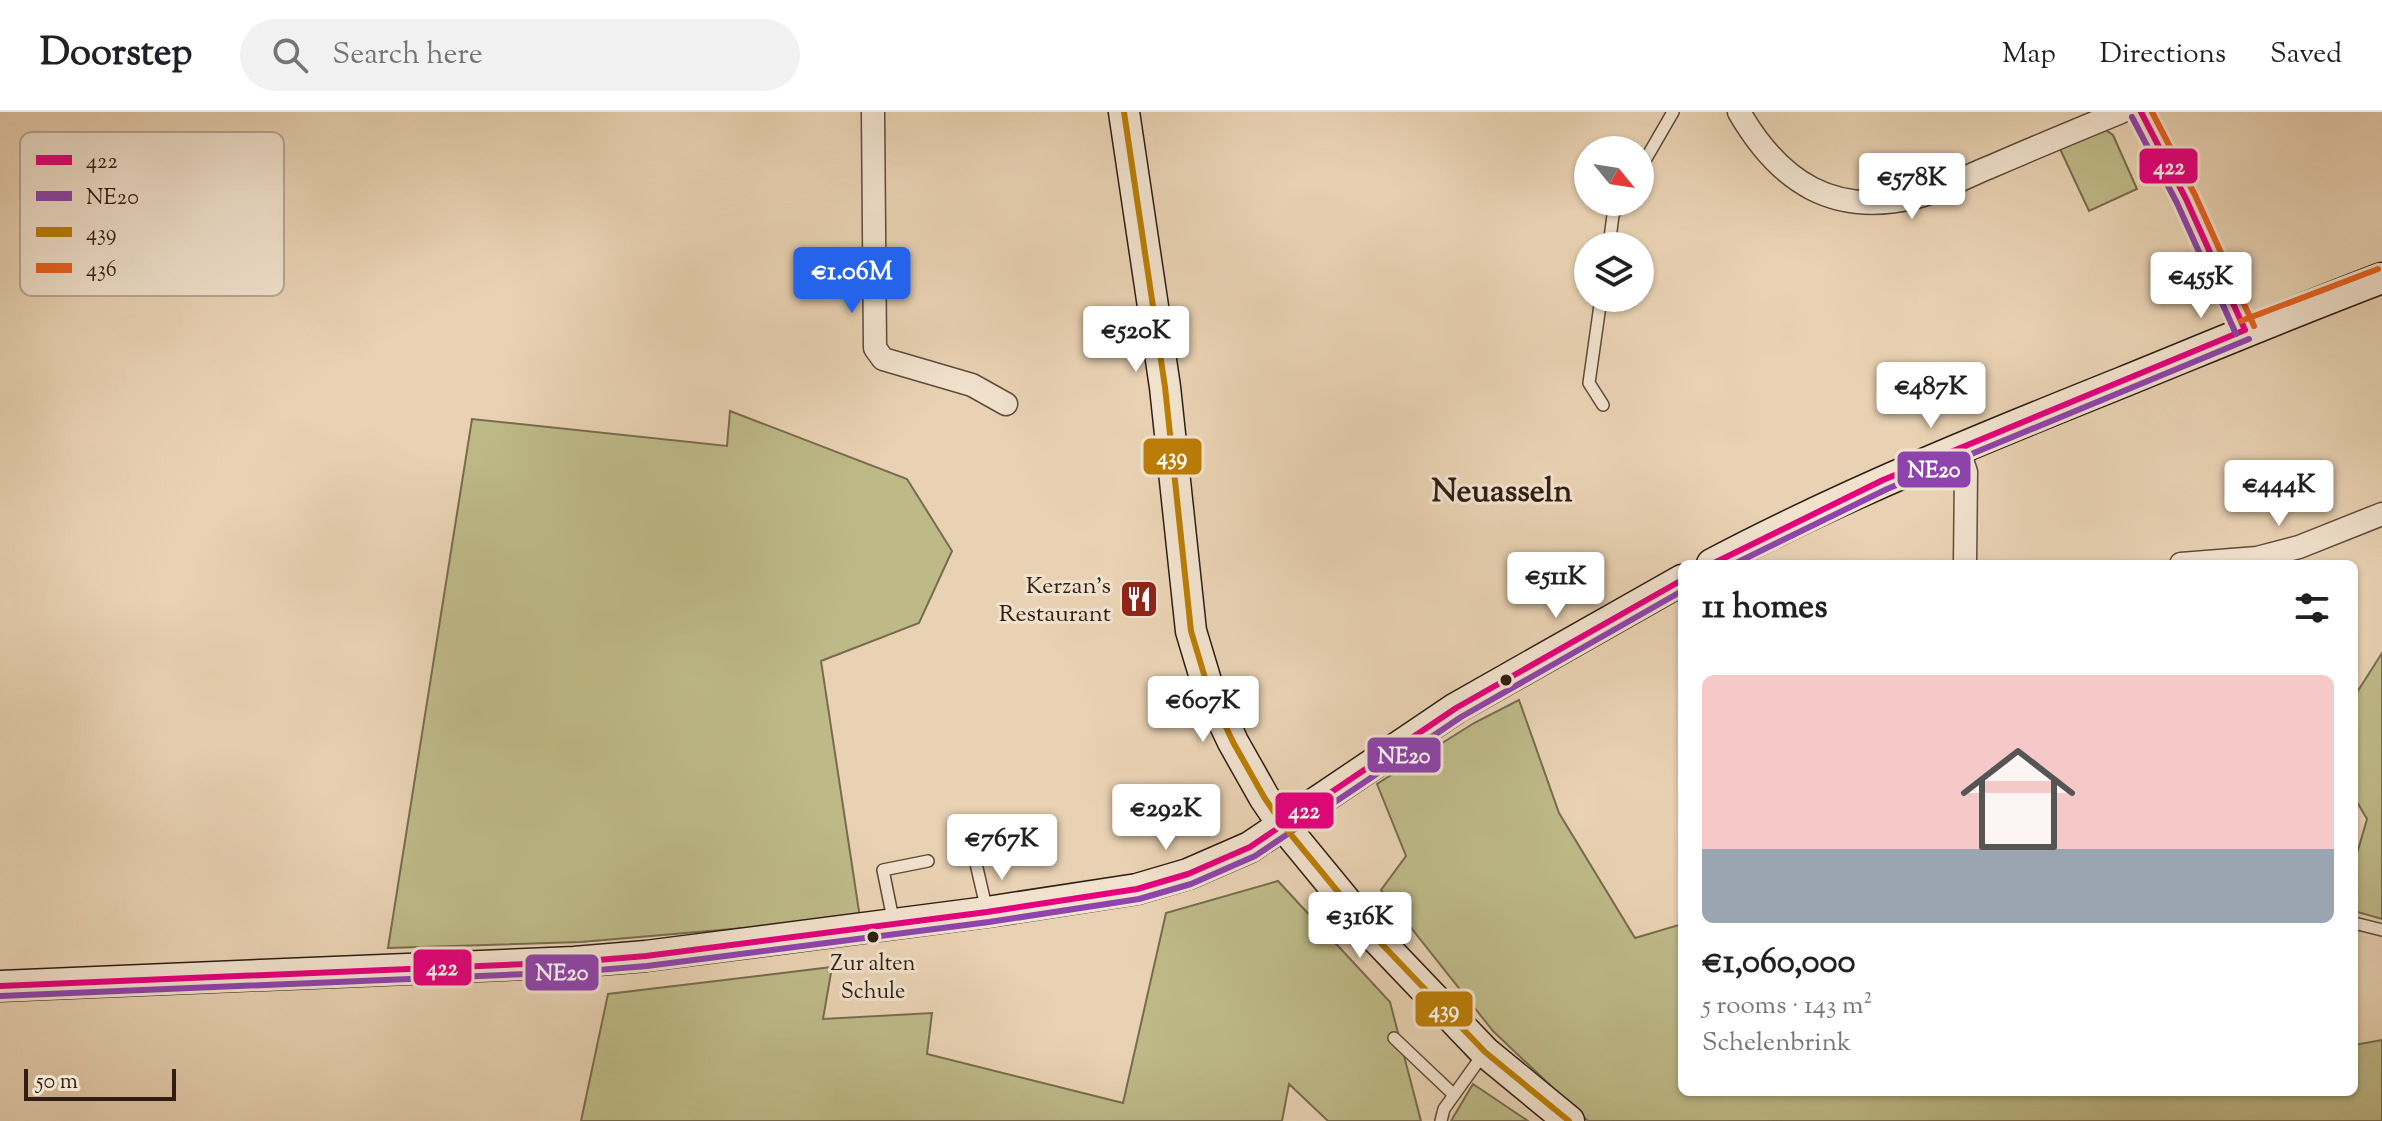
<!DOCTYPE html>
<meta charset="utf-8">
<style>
body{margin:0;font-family:"Sorts Mill Goudy",serif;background:#f2f2f2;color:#202124;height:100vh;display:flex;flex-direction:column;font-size:30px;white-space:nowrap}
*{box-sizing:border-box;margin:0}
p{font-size:26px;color:#757577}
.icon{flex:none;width:44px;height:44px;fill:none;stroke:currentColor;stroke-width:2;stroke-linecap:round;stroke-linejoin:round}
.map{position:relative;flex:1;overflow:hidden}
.side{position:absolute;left:1678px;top:448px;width:680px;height:536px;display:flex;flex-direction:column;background:#fff;border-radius:12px;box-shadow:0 2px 6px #0004}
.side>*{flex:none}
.needle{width:52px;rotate:120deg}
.tools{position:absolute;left:1574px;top:24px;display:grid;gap:16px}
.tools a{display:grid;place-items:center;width:80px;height:80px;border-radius:50%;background:#fff;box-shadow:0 2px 6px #0004;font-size:40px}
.scale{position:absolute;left:24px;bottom:20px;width:152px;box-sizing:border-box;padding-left:8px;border:4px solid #301e13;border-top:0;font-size:22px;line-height:28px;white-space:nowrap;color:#301e13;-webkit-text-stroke:6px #f1e2ce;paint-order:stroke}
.price{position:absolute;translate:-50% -68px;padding:0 18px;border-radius:8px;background:#fff;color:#222;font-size:26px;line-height:52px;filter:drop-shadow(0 2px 4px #0008)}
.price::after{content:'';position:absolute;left:50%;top:48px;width:24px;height:18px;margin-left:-12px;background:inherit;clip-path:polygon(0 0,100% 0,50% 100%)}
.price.selected{background:#2563eb;color:#fff}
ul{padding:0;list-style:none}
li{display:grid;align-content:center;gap:16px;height:424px;padding:0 24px}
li+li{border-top:2px solid #e0e0e0}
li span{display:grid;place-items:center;height:248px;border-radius:12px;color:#555}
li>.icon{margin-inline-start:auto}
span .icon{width:144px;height:144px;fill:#fffc;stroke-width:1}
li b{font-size:34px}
h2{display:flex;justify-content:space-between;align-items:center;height:96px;padding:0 24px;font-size:34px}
header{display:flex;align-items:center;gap:48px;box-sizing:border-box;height:112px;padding:0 40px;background:#fff;border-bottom:2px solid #e0e0e0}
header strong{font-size:38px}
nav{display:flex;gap:44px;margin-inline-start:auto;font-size:28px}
.search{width:560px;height:72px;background:#f2f2f2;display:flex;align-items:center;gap:20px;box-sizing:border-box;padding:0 28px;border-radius:44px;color:#757577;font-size:30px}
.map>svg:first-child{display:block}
.green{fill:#beba88;stroke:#776c4e;stroke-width:2}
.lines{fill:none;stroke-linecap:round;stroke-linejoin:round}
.lane-casing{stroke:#5e4b3b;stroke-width:14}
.street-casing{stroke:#5e4b3b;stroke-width:25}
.secondary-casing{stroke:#301e13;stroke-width:33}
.lane{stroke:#f1e2ce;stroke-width:11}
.street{stroke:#f1e2ce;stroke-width:22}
.secondary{stroke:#f1e2ce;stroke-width:30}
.bus-1-casing{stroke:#f1e2ce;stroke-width:12}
.bus-2-casing{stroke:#f1e2ce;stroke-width:12}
.bus-3-casing{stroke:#f1e2ce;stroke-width:12}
.bus-4-casing{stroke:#f1e2ce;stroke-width:12}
.bus-1{stroke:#e5007d;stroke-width:6}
.bus-2{stroke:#8e44ad;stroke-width:6}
.bus-3{stroke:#bb7d06;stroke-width:6}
.bus-4{stroke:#e86121;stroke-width:6}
.bus-dot{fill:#301e13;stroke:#f1e2ce;stroke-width:3}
.labels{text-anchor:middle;stroke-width:6;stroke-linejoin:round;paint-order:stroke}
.bus-label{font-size:22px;fill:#301e13;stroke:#f1e2ce}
.poi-label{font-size:24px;fill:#301e13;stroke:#f1e2ce;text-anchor:end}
.district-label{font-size:32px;font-weight:bold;fill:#301e13;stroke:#f1e2ce}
.key{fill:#f1e2ce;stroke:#b7a796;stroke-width:2}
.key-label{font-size:22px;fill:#301e13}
.line-badge{stroke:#f1e2ce;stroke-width:3}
.badge-label{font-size:22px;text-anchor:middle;font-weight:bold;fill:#fff}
</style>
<header>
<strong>Doorstep</strong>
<div class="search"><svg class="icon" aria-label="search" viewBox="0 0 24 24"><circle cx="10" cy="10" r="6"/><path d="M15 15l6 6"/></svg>Search here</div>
<nav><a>Map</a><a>Directions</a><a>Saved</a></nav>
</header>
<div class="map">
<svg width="2382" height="1009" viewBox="0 0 2382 1009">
<rect width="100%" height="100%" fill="#e9d2b3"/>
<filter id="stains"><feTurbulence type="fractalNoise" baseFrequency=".0025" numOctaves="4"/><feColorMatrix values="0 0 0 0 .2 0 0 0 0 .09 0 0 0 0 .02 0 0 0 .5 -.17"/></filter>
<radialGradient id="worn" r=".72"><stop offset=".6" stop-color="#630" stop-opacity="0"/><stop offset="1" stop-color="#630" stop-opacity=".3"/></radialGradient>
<path class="green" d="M2104,17L2113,23L2137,77L2089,99L2060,37Z
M730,299L907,367L952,439L919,511L821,549L860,806L581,830L388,836L472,307L727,334Z
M2382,541V807L2354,799V752L2367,707L2354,685V585Z
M1519,588L1559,701L1635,826L1682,812V980H2354V933L2382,928V1009H1588L1493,919L1381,778L1406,744L1377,672L1474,611Z
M1278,769L1390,890L1421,1009H1328L1289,972L1282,1009H581L608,882L832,855L823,907L932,901L927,942L1123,991L1166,801Z
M1473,972L1528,1009H1451Z"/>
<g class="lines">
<defs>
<path id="lane" d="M1640,57L1673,0
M1609,134L1613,103L1621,90
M1601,186L1589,271L1603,293
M987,799L974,743L1025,734
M2354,811L2382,818
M894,812L883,758L928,749
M1394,926L1453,982
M1441,1009L1444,997L1484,941"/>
<path id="street" d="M873,0L875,236L883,247L972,273L1006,292
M1739,0C1780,71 1834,105 1916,85C1941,79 1967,64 1990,55C2034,36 2077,18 2121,0
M2141,0L2186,87L2245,218
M1958,336L1966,360L1965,452
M2181,452L2257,446L2299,435L2382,402"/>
<path id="secondary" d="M1124,0L1165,275L1191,519L1209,579L1233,630L1264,685L1283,713L1376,826L1485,940L1569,1009
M1712,452C1845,382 1983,326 2123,270C2209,235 2295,199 2382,166
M0,874L574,850L646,844L987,800L1137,777L1188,762L1250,735L1456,596L1682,468"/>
</defs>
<use href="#lane" class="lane-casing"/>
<use href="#street" class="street-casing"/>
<use href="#secondary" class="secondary-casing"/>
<use href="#lane" class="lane"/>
<use href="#street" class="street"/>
<use href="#secondary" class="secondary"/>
<defs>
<path id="bus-1" d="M2141,0L2186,87L2245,218
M1712,452L1883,368L2245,218
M0,874L574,850L646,844L987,800L1137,777L1188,762L1250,735L1456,596L1682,468"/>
<path id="bus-2" d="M2132,5L2177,91L2236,222
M1734,452L1887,377L2249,227
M0,884L574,860L647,854L989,810L1139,787L1191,772L1255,744L1461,605L1682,479"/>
<path id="bus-3" d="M1124,0L1165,275L1191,519L1209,579L1233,630L1264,685L1283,713L1376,826L1485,940L1569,1009"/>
<path id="bus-4" d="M2152,0L2195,83L2254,214
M2241,209L2378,157"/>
</defs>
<use href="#bus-1" class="bus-1-casing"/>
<use href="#bus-2" class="bus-2-casing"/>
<use href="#bus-3" class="bus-3-casing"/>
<use href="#bus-4" class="bus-4-casing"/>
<use href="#bus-1" class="bus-1"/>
<use href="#bus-2" class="bus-2"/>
<use href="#bus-3" class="bus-3"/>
<use href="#bus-4" class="bus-4"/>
</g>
<defs>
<symbol id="restaurant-square" viewBox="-11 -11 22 22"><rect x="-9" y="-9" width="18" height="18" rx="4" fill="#8f2418" stroke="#f1e2ce"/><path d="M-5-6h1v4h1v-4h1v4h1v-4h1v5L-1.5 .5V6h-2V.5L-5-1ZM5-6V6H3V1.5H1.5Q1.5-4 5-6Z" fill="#fff"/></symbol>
</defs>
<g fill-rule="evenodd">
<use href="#restaurant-square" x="1117" y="465" width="44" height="44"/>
</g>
<g class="bus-dot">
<circle cx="1506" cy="568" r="7"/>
<circle cx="873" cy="825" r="7"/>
</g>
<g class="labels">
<g class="bus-label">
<text x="873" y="858">Zur alten<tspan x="873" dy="28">Schule</tspan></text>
</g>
<g class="poi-label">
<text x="1111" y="481">Kerzan's<tspan x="1111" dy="28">Restaurant</tspan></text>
</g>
<g class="district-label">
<text x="1502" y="389">Neuasseln</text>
</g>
</g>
<rect x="20" y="20" width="264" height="164" rx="12" class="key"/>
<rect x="36" y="43" width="36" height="10" fill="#e5007d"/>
<rect x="36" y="79" width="36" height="10" fill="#8e44ad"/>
<rect x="36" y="115" width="36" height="10" fill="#bb7d06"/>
<rect x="36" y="151" width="36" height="10" fill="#e86121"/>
<g class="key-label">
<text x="86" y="56">422</text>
<text x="86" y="92">NE20</text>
<text x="86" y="128">439</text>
<text x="86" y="164">436</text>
</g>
<g class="line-badge">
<rect x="2138" y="35" width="61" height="38" rx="8" fill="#e5007d"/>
<rect x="1142" y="325" width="61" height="39" rx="8" fill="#bb7d06"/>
<rect x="1896" y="338" width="76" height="39" rx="8" fill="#8e44ad"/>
<rect x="1366" y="624" width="76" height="38" rx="8" fill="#8e44ad"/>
<rect x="1274" y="679" width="61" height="39" rx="8" fill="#e5007d"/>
<rect x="412" y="836" width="61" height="39" rx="8" fill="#e5007d"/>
<rect x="524" y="841" width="76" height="39" rx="8" fill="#8e44ad"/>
<rect x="1414" y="878" width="60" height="38" rx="8" fill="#bb7d06"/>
</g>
<g class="badge-label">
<text x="2169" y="62">422</text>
<text x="1172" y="352">439</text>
<text x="1934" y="365">NE20</text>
<text x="1404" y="651">NE20</text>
<text x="1304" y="706">422</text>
<text x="442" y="863">422</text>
<text x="562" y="868">NE20</text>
<text x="1444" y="905">439</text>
</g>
<rect width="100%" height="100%" filter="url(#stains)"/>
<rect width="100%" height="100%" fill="url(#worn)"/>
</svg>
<div class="tools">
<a><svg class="needle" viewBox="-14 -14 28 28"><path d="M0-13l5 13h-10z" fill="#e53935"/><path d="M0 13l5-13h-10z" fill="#757577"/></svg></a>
<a><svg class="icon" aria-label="layers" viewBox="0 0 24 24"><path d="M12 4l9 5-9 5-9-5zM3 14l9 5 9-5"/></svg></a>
</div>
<div class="scale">50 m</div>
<b class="price" style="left:1912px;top:109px">€578K</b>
<b class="price selected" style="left:852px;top:203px">€1.06M</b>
<b class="price" style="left:2201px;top:208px">€455K</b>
<b class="price" style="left:1136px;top:262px">€520K</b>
<b class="price" style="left:1931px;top:318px">€487K</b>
<b class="price" style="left:2279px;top:416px">€444K</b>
<b class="price" style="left:1556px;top:508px">€511K</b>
<b class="price" style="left:1203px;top:632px">€607K</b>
<b class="price" style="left:1166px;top:740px">€292K</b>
<b class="price" style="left:1002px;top:770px">€767K</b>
<b class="price" style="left:1360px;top:848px">€316K</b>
<section class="side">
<h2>11 homes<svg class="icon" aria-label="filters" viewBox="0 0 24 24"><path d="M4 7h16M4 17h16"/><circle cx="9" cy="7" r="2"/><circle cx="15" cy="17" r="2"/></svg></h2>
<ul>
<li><span style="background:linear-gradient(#f6c9c9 70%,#9aa5b1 0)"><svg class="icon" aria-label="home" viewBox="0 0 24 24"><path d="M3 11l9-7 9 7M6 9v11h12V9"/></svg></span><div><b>€1,060,000</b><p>5 rooms · 143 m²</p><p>Schelenbrink</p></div></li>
</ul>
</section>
</div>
